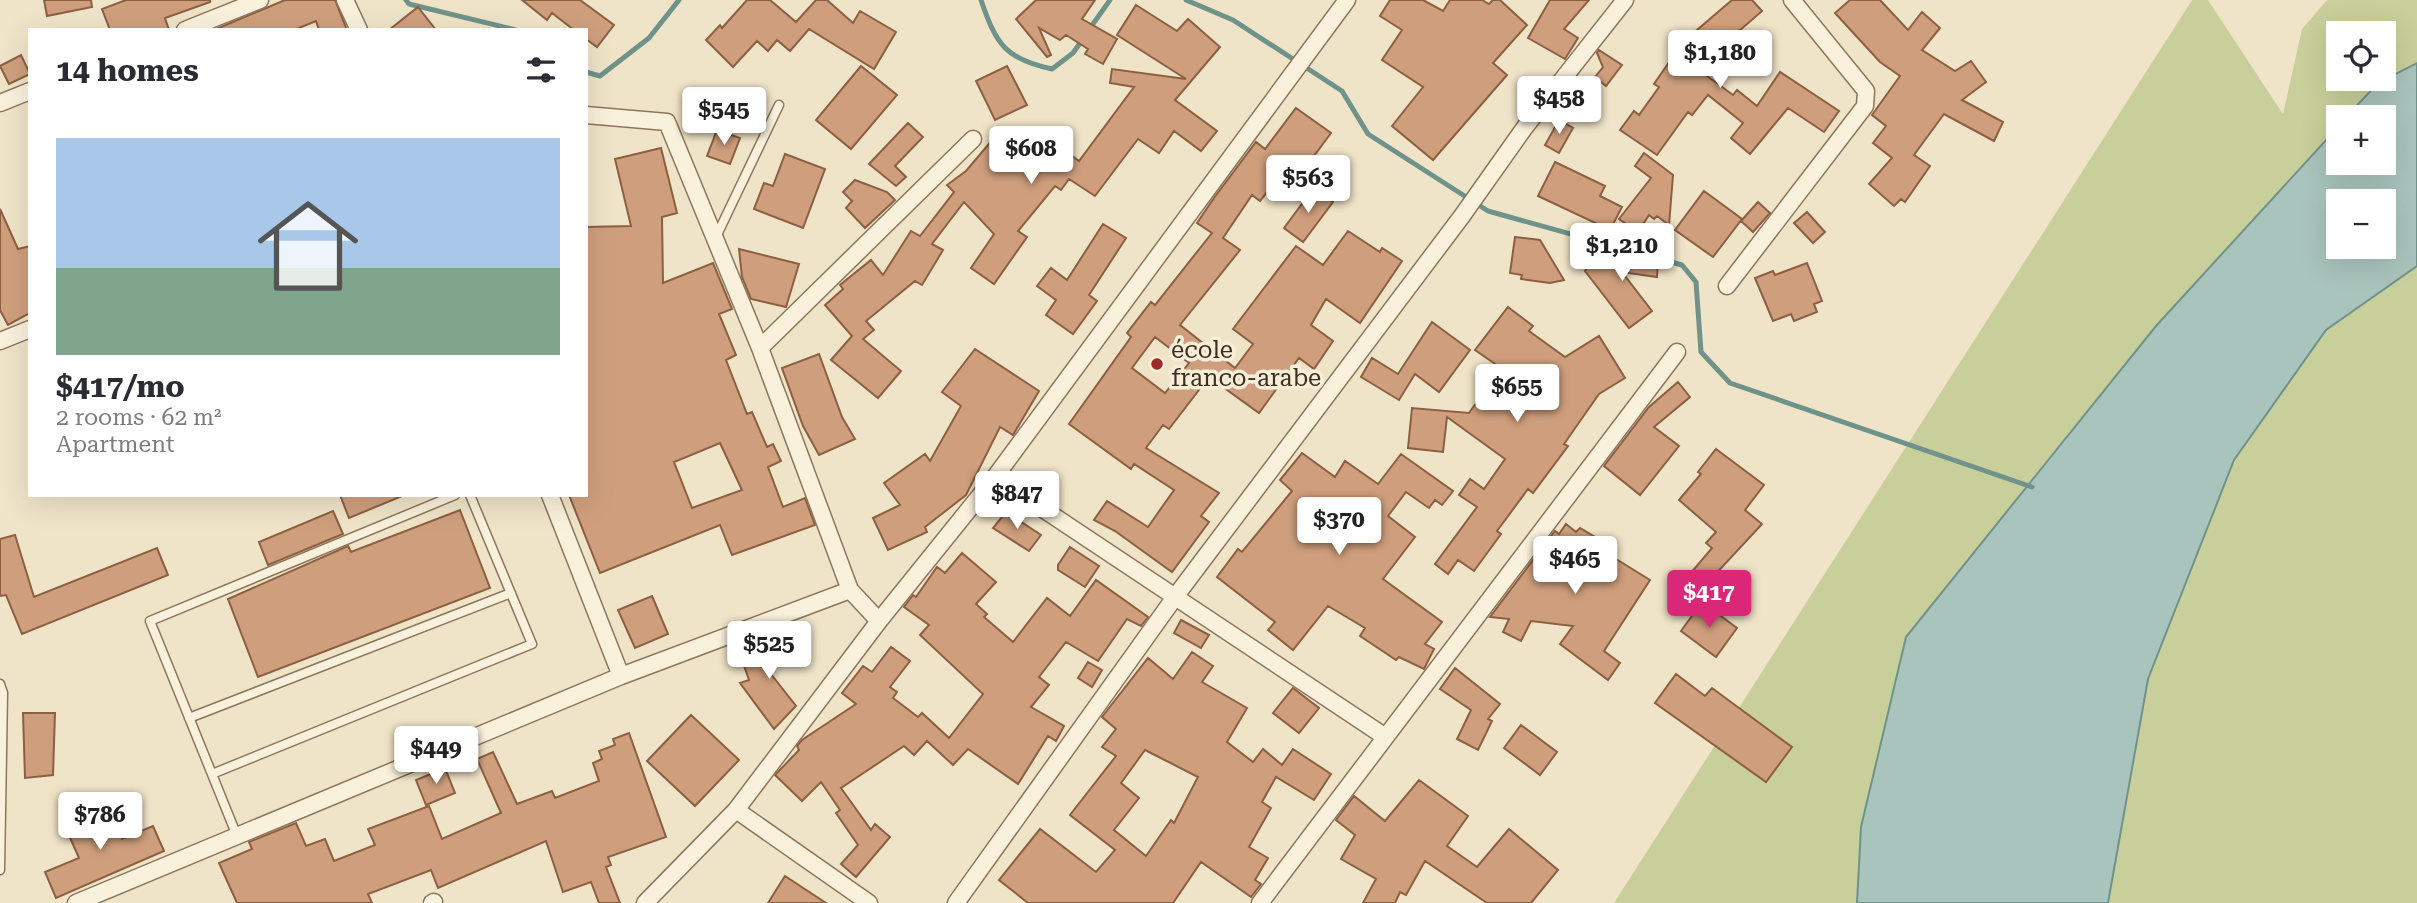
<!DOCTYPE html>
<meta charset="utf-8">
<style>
body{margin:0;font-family:"Roboto Serif",serif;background:#f7f7f7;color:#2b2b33;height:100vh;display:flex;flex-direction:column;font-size:26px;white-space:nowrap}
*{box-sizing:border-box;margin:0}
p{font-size:23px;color:#7c7c81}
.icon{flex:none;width:38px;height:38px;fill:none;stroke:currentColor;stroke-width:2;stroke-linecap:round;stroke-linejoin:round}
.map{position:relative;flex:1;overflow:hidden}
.panel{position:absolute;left:28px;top:28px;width:560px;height:469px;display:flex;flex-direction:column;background:#fff;border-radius:0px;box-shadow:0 7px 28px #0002}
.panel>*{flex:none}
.tools{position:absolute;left:2326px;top:21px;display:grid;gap:14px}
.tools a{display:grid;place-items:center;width:70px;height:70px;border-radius:0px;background:#fff;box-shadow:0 7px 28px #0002;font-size:35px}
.price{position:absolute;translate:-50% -60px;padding:0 16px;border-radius:7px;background:#fff;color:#222;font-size:23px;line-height:46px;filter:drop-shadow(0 2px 4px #0008)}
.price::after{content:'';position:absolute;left:50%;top:42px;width:21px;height:16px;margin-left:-10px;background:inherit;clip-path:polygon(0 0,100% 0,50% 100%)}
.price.current{background:#db2777;color:#fff}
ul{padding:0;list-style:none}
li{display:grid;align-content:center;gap:14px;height:371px;padding:0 28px}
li+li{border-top:2px solid #e1e1e2}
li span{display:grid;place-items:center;height:217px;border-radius:0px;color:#555}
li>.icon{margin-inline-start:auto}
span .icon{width:126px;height:126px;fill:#fffc;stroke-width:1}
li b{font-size:30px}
h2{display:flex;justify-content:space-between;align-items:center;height:84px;padding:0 28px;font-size:30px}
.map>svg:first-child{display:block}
.green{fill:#c9cf9b;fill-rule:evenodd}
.water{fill:#a9c4bc;stroke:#6f938a;stroke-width:2;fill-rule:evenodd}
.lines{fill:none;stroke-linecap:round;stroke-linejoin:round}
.stream{stroke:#6f938a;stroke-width:5}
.building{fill:#cf9f7d;stroke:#8d5f41;stroke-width:2;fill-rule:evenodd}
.lane-casing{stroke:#8d765c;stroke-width:11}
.street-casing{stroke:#8d765c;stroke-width:19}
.lane{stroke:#faf1dc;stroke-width:8}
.street{stroke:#faf1dc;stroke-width:16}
.poi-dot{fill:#9e2a2b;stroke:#f7eed8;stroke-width:2.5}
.labels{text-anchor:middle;stroke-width:7;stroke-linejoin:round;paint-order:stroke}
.poi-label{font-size:24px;fill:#3d2e20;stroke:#f7eed8;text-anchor:start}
</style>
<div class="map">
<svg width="2417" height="903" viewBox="0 0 2417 903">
<rect width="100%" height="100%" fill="#f0e4c8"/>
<path class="green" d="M2192,0H2208L2283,114L2302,29L2327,0H2417V63L2378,83L2346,117H2338V127L2156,326L1906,637L1861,827L1857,903H1614ZM2338,33H2384V79H2338Z
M2417,266V903H2108L2148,679L2234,460L2325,330Z"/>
<path class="water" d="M2417,63V266L2326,330L2234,460L2148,679L2108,903H1857L1861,827L1906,637L2156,326L2338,127V163H2384V117H2346L2378,83ZM2338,201H2384V247H2338Z"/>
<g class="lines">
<path class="stream" d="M406,0L409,4L516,30
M981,0C996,44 1005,59 1052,69L1073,53L1083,39
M1186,0L1233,20L1342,91L1368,134L1488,211L1682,265L1696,282L1701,352L1730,383L2032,487
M1088,31L1110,0
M586,72L600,76L649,38L679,0"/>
</g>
<path class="building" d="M44,0H91L92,7L47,16Z
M126,0H210V2L165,18L169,30H110L102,9Z
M285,0H335L347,30H319L316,21L294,30H214Z
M522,0H580L614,25L597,47L586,39V30H574L552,13L547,20Z
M747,0H770L796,22L816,0H827L853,23L860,11L896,32L874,69L809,29L790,51L777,40L768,51L757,41L733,67L706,40L720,25L722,28Z
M1036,0H1095L1082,19L1117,39L1103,64L1085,54L1088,49L1066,35L1060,40L1039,28L1051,55L1047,57L1016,19Z
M1390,0H1423L1443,11L1450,0H1482L1489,4L1493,0H1500L1527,25L1493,63L1507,75L1433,160L1392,126L1423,87L1382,60L1402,30L1380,16Z
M1550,0H1589L1564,29L1578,38L1565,59L1528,38Z
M1732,0H1752L1762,11L1707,59L1715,65L1703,73L1733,95L1737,90L1757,106L1780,72L1839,111L1824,132L1788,108L1750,154L1731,138L1743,123L1708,95L1692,115L1688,112L1657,155L1620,130L1634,111L1639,115L1659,87L1654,84L1683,42Z
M1850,0H1880L1908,30L1922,12L1940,28L1922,50L1955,71L1971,61L1986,82L1962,100L2003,122L1994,141L1944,114L1914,155L1930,166L1905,202L1901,199L1894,206L1869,184L1892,158L1873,143L1886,126L1872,115L1900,76L1880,62L1835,13Z
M1136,5L1177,31L1188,19L1220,47L1175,100L1217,131L1201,151L1174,131L1159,153L1138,139L1095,196L1069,179L1061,190L1055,186L1018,231L1027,237L994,284L971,268L994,234L964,202L932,244L943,250L922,285L915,281L866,321L874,330L863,339L901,371L878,398L831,360L852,336L825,305L843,289L840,285L871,260L883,275L911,231L920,236L954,192L947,185L966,171L994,138L1025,164L1046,136L1079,161L1134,87L1110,83L1112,69L1186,79L1117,35Z
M418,7L436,30H389Z
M1599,50L1622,65L1606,86L1595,77L1603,67L1597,53Z
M21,55L30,74L9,84L0,66Z
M861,66L897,95L851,149L816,120Z
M1007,66L1027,105L995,120L976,81Z
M713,98L715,125L690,127L688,100Z
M1296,108L1331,133L1305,168L1293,159L1260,201L1252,195L1223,238L1240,250L1180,325L1235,368L1253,344L1233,329L1296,246L1323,265L1348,231L1380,252L1382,248L1402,261L1360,323L1326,299L1311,325L1333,341L1314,369L1299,358L1259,413L1209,377L1169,429L1163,425L1146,448L1219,493L1201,516L1209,522L1172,572L1115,531L1094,520L1107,501L1148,527L1174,490L1134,464L1131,469L1069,424L1131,337L1127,333L1151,302L1155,305L1212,233L1197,223L1214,198L1256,142L1265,149ZM1155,337L1189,363L1165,393L1132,368Z
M1559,120L1573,128L1559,153L1545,145Z
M908,123L923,137L895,166L906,177L896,186L869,164Z
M717,130L740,138L730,164L707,156Z
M661,148L677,213L662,217L663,283L713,263L732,309L719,314L736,355L726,360L747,414L752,412L767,447L773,444L781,461L768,467L783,507L805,498L815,525L732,555L720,525L600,573L569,495H586V227L631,226L615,159ZM720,443L742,490L692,508L674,462Z
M1644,153L1673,175L1669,225L1657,216L1654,219L1649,215L1638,232L1619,219L1651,178L1635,166Z
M785,154L825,169L803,228L754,209L764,183L773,186Z
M1555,162L1605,186L1600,196L1622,207L1610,230L1538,196Z
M855,180L887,192L895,200L865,228L846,208L852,201L843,192Z
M1314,188L1333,202L1303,242L1284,228Z
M1704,191L1742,219L1713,257L1675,230Z
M1758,202L1770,213L1753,232L1741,221Z
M0,209L18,249L30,246V313L8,325L0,310Z
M1807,212L1825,232L1813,243L1794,223Z
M1103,224L1126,238L1089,295L1097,301L1073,334L1046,315L1056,300L1037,286L1051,268L1067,280Z
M1515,237L1540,240L1564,280L1550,283L1521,279L1522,275L1510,273Z
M739,249L799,264L786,307L751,299L742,277Z
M1599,251L1658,259L1657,277L1622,272L1652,311L1629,328L1585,271Z
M1807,263L1822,301L1814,304L1817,312L1794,321L1791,314L1773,321L1755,278L1773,271L1775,275Z
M1508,307L1533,326L1529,331L1565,357L1599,336L1625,378L1599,394L1564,444L1568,446L1533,493L1528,489L1497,531L1501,534L1474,571L1458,560L1448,574L1435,564L1477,507L1459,495L1470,479L1484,489L1505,459L1447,417L1443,452L1408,448L1412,408L1469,413L1501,368L1475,350Z
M1432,322L1470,350L1439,392L1415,374L1399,400L1361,377L1372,358L1398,374Z
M975,349L1039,391L1013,435L1000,427L966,495L925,527L927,532L888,550L873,518L900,505L884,483L925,454L930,461L961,406L942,392Z
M819,354L842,417L855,439L819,455L803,426L782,368Z
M1678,382L1690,397L1654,427L1679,446L1640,495L1604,466L1649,407Z
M1716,449L1764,485L1745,510L1762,524L1687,605L1673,594L1712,548L1706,543L1716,532L1679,500L1701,474L1698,472Z
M1302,453L1335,477L1345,461L1378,484L1401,454L1453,491L1442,505L1435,500L1429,508L1406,492L1388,516L1415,537L1383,579L1442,622L1425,644L1434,649L1424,669L1399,657L1396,660L1360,636L1365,628L1328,606L1293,650L1268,630L1275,622L1217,577L1238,549L1242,552L1292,491L1280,480Z
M340,495H402V496L349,518Z
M460,510L490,588L258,677L228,599L348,546L351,552Z
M333,511L343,534L268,565L259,542Z
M1006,512L1041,535L1029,551L993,528Z
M1566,524L1576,532L1580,528L1612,547L1608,554L1650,580L1604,651L1620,663L1608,680L1560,644L1573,626L1531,621L1521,641L1503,632L1509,619L1490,617L1555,531L1559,534Z
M15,535L34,597L157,548L168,575L22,634L6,595L0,596V539Z
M1070,547L1099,566L1085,587L1058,570V565Z
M962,553L996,582L976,604L987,614L984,617L1013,642L1047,598L1070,616L1096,580L1148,617L1141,626L1127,619L1098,661L1066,642L1039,677L1049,685L1031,707L1064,726L1056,741L1048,736L1018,784L968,749L953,765L927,741L914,755L904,746L841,788L871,830L875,824L890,837L856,877L841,864L858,845L836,813L840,810L821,782L802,801L775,775L799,750L797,746L802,740L856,704L842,693L863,666L872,672L891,647L910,661L890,687L897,692L893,698L918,717L922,713L949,738L983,694L920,635L929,625L904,607L913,595L916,597L937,567L945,573Z
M652,596L668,634L635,648L618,610Z
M1702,602L1737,628L1716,657L1681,631Z
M1181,620L1209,635L1201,648L1174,633Z
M792,638L799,657L767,669L796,706L774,729L740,683L749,680L741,657Z
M1192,652L1213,666L1202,682L1247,708L1227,742L1253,762L1263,749L1282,765L1293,749L1331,774L1314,800L1276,777L1262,802L1271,808L1249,847L1268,858L1255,880L1261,884L1251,897L1201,862L1173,903H1028L999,880L1040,829L1096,872L1115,850L1070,815L1116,756L1102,747L1116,729L1102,717L1148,658L1173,679ZM1145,750L1198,777L1174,823L1171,820L1146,856L1114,830L1139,798L1121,783Z
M1088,662L1102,670L1092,687L1078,678Z
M1455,668L1500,704L1488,719L1492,721L1478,750L1457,739L1471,710L1440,689Z
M1676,674L1705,696L1712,688L1792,747L1766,782L1655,703Z
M1293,688L1319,708L1299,733L1273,713Z
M23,713H55L53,775L25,778Z
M691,715L739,760L695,806L647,761Z
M1521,725L1557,752L1540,775L1504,748Z
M629,733L666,837L608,857L611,865L606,867L620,903H599L591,882L563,892L546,841L438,888L431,870L368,894L372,903H237L219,863L252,849L249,842L296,823L306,846L325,839L334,861L375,845L368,829L429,806L442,839L501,813L477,759L493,752L517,804L552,791L555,798L599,781L593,763L602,759L599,751L615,745L613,739Z
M445,768L455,793L426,805L416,780Z
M1419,780L1468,816L1447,846L1477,867L1509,829L1558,870L1531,903H1487L1425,861L1406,895L1400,892L1395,903H1363L1376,879L1341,859L1355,835L1336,820L1354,796L1385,821Z
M95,808L102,826L114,821L122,839L153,826L164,851L56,898L45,872L79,858L63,822Z
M785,876L826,903H768Z"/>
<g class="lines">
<defs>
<path id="lane" d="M716,237L779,105
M0,684L3,693L0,870
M189,718L511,593
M212,774L532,644L470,495
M237,836L150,621L455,495"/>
<path id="street" d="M345,0L359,30
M185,30L260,0
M0,103L30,91
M586,115L667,122L760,348L850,590
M1727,286L1865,106L1866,91L1792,0
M0,341L30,329
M760,348L973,139
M995,477L1384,736
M550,495L621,676
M736,810L869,903
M76,903L621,676L850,590L879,621
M432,903L434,902
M645,903L736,810L879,621L995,477L1347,0
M956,903L1175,597L1462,216L1525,127L1625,0
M1260,903L1677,352"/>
</defs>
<use href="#lane" class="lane-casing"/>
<use href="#street" class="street-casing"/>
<use href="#lane" class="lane"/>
<use href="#street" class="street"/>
</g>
<circle class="poi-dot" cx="1157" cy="364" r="7"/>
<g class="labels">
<g class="poi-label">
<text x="1171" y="358">école<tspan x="1171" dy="28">franco-arabe</tspan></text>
</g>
</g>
</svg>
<div class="tools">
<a><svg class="icon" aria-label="locate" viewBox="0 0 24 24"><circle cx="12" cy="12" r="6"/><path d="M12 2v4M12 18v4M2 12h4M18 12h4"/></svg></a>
<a>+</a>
<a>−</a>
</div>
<b class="price" style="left:1720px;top:90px">$1,180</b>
<b class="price" style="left:1559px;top:136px">$458</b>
<b class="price" style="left:724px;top:147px">$545</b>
<b class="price" style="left:1031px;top:186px">$608</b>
<b class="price" style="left:1308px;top:215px">$563</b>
<b class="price" style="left:1622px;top:283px">$1,210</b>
<b class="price" style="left:1517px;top:424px">$655</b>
<b class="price" style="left:1017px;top:531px">$847</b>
<b class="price" style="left:1339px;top:557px">$370</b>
<b class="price" style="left:1575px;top:596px">$465</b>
<b class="price current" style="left:1709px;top:630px">$417</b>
<b class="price" style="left:769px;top:681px">$525</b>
<b class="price" style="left:436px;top:786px">$449</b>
<b class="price" style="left:100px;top:852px">$786</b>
<section class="panel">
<h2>14 homes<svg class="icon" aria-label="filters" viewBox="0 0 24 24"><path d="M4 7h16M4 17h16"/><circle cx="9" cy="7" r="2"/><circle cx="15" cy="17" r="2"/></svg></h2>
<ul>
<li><span style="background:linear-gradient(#a9c7e8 60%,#7fa58c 0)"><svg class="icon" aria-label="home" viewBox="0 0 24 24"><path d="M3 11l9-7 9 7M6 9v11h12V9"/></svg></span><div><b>$417/mo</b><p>2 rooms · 62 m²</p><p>Apartment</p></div></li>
</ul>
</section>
</div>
